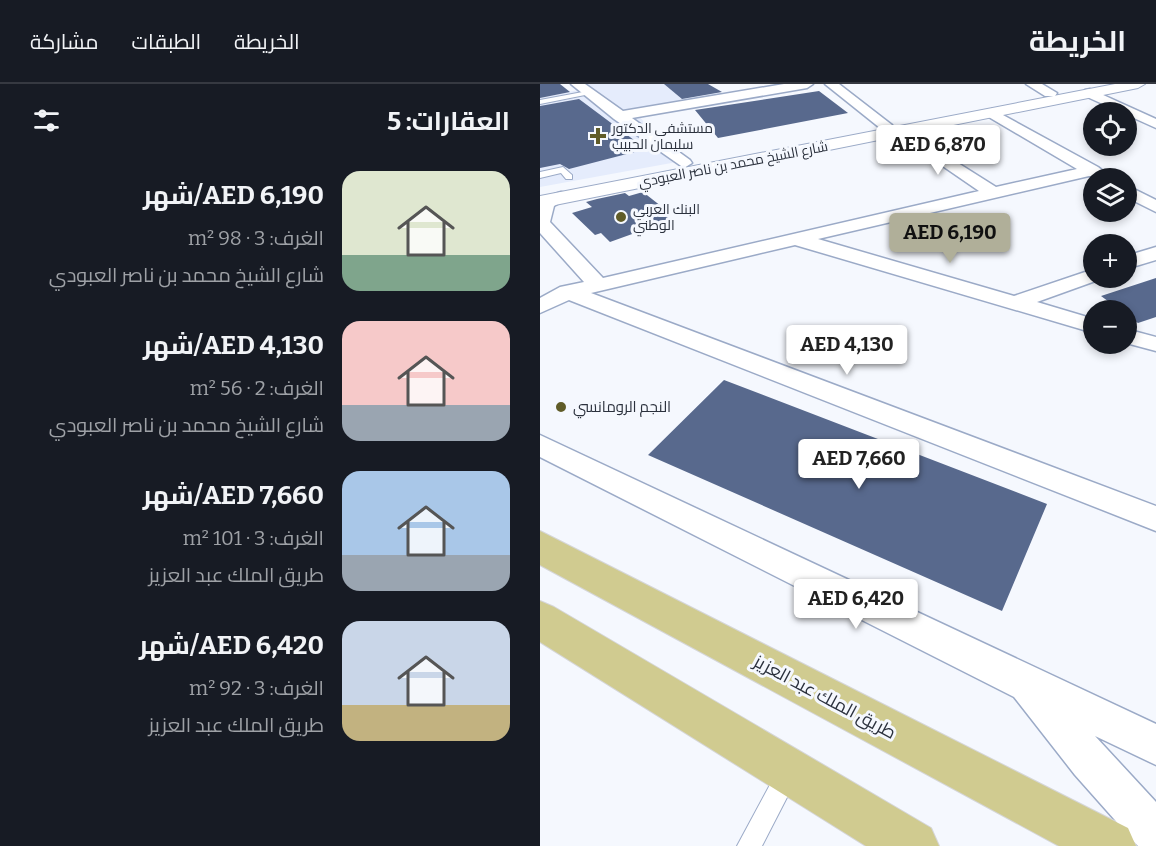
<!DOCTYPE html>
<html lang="ar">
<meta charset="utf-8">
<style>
body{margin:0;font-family:Bitter,Cairo,serif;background:#20242c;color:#f1f3f6;direction:rtl;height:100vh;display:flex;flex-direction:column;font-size:22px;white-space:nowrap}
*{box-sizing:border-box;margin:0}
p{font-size:20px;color:#9ea1a6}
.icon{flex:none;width:33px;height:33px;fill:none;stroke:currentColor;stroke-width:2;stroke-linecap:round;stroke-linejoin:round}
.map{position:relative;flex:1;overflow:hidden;direction:ltr}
.side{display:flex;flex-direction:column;background:#171b24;width:540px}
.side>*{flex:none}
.buttons{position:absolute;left:543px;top:18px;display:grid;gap:12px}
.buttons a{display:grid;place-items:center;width:54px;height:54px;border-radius:50%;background:#171b24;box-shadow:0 3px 9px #0003;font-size:30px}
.price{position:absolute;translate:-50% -51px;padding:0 14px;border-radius:6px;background:#fff;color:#222;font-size:20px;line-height:39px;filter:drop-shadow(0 2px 3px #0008)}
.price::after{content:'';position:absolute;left:50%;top:36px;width:18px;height:14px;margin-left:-9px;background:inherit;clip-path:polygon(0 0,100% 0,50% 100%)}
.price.selected{background:#b0af99;color:#111}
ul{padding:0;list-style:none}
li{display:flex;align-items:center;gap:18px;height:150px;padding:0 30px}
li span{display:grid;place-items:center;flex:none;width:168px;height:120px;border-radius:18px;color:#555}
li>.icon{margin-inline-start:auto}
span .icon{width:72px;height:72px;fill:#fffc;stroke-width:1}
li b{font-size:26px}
h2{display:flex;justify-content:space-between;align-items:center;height:72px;padding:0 30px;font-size:26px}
header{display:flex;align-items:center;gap:36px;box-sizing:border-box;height:84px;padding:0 30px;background:#171b24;border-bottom:2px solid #363941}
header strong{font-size:28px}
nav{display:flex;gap:33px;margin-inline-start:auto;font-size:21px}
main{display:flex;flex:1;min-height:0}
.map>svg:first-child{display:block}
.built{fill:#e5ecfc}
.building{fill:#58698d}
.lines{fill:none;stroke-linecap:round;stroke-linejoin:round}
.service-casing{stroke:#9baac7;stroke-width:2}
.minor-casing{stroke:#9baac7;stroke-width:3}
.tertiary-casing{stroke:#9baac7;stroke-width:2}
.trunk-casing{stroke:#d5d6d8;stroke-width:2}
.service{fill:#fff;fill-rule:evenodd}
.minor{fill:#fff;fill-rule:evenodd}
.tertiary{fill:#fff;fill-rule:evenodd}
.trunk{fill:#d0cb90;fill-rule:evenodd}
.poi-dot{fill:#605c28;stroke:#f5f8fe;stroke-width:2}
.labels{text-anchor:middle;stroke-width:6;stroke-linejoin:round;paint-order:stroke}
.far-poi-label{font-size:14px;fill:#2b313d;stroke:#f5f8fe;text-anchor:start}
.far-street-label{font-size:14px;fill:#2b313d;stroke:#f5f8fe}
.poi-label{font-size:15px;fill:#2b313d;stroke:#f5f8fe;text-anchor:start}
.near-street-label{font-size:18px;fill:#2b313d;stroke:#f5f8fe}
</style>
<header>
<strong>الخريطة</strong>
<nav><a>الخريطة</a><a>الطبقات</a><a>مشاركة</a></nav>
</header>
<main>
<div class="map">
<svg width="616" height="762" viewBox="0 0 616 762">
<rect width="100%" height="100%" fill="#f5f8fe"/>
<path class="built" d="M44,0H167L183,11L94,26L137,78L0,103V14L48,4Z"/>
<path class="building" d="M0,0H20L30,8L0,14Z
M124,0H168L182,8L142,15Z
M279,7L308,29L178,54L155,26Z
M39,15L106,65L29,85L20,80L0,84V22Z
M103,108L126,126L121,127L131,136L70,158L61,149L55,151L32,129L52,123L46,118L57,115L85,109L89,112Z
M616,194V233L598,239L586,231V226H580L561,212Z
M184,296L507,420L462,527L108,371Z"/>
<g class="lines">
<defs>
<path id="service" d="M48,7L50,10L0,20V16Z
M23,83L32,91V95H26L21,89L0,94V88Z
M248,679L256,682L259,690L222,762H197L240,682Z"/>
<path id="minor" d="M31,0H45L83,27L244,0H273L267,4L92,34L150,76L152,79L144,84L74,35Z
M285,0H299L352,41L345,45L340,44Z
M486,0H502L517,9L515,12H505Z
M550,5L616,35V44L545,12V6Z
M452,25L558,83L568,91L566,94L549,92L278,155L474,212L554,185V194H563L561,195L497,218L554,235V249L255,161L51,209L616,422V447L29,216L0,229V214L20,203L44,198L0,149V115L21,108L27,109L30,113L14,122L10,138L63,194L439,107L356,50L354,47L356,44L361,43L456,103L537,85L447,32L445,29Z
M586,101L616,116V128L586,113Z
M616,163V176L586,185V172Z
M586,245L616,253V267L586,259Z
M0,351L616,640V681L555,652L616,718V762H598L535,691L474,613L0,373Z"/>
<path id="tertiary" d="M575,0H605L598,4L0,124V112Z"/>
<path id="trunk" d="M0,447L588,744L596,762H519L0,481Z
M0,517L14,523L391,744L399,762H326L0,558Z"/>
</defs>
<use href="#service" class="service-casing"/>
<use href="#minor" class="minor-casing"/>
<use href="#tertiary" class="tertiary-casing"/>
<use href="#trunk" class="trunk-casing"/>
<use href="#service" class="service"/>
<use href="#minor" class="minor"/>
<use href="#tertiary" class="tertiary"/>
<use href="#trunk" class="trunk"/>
</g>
<g class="poi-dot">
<path d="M55 43h6v6h6v6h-6v6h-6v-6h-6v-6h6z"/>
<circle cx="81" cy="133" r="6"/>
<circle cx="21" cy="323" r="6"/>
</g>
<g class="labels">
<g class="far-poi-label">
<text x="72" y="49">مستشفى الدكتور<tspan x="72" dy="16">سليمان الحبيب</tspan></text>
<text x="93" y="130">البنك العربي<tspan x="93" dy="16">الوطني</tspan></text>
</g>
<g class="far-street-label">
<text transform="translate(193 80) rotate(-11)" y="5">شارع الشيخ محمد بن ناصر العبودي</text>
</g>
<g class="poi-label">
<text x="33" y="328">النجم الرومانسي</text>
</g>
<g class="near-street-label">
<text transform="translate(285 613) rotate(28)" y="6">طريق الملك عبد العزيز</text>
</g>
</g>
</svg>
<div class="buttons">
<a><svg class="icon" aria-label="locate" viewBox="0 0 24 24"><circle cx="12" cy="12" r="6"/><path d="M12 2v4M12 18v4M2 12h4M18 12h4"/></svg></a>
<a><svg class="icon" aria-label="layers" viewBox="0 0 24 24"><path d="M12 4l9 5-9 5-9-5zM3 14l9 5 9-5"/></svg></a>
<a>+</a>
<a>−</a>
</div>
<b class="price" style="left:398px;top:92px">AED 6,870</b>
<b class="price selected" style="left:410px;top:180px">AED 6,190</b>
<b class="price" style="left:307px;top:292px">AED 4,130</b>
<b class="price" style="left:319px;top:406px">AED 7,660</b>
<b class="price" style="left:316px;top:546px">AED 6,420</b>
</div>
<section class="side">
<h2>العقارات: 5<svg class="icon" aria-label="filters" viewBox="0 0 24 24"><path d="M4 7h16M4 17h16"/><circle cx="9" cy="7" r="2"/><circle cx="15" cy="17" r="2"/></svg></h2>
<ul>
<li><span style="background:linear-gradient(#dfe7d0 70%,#7fa58c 0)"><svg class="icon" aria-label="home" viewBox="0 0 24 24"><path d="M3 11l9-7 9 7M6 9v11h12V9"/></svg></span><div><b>AED 6,190/شهر</b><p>الغرف: 3 · 98 m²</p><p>شارع الشيخ محمد بن ناصر العبودي</p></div></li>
<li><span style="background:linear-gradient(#f6c9c9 70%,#9aa5b1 0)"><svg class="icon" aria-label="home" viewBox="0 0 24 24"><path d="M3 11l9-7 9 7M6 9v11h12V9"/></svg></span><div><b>AED 4,130/شهر</b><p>الغرف: 2 · 56 m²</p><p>شارع الشيخ محمد بن ناصر العبودي</p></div></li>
<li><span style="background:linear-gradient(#a9c7e8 70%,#9aa5b1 0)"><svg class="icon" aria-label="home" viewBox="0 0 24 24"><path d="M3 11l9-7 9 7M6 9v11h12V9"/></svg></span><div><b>AED 7,660/شهر</b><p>الغرف: 3 · 101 m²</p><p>طريق الملك عبد العزيز</p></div></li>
<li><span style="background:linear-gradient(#c9d6e8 70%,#c2b280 0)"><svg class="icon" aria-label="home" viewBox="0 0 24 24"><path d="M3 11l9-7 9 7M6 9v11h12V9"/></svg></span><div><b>AED 6,420/شهر</b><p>الغرف: 3 · 92 m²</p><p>طريق الملك عبد العزيز</p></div></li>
</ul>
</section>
</main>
